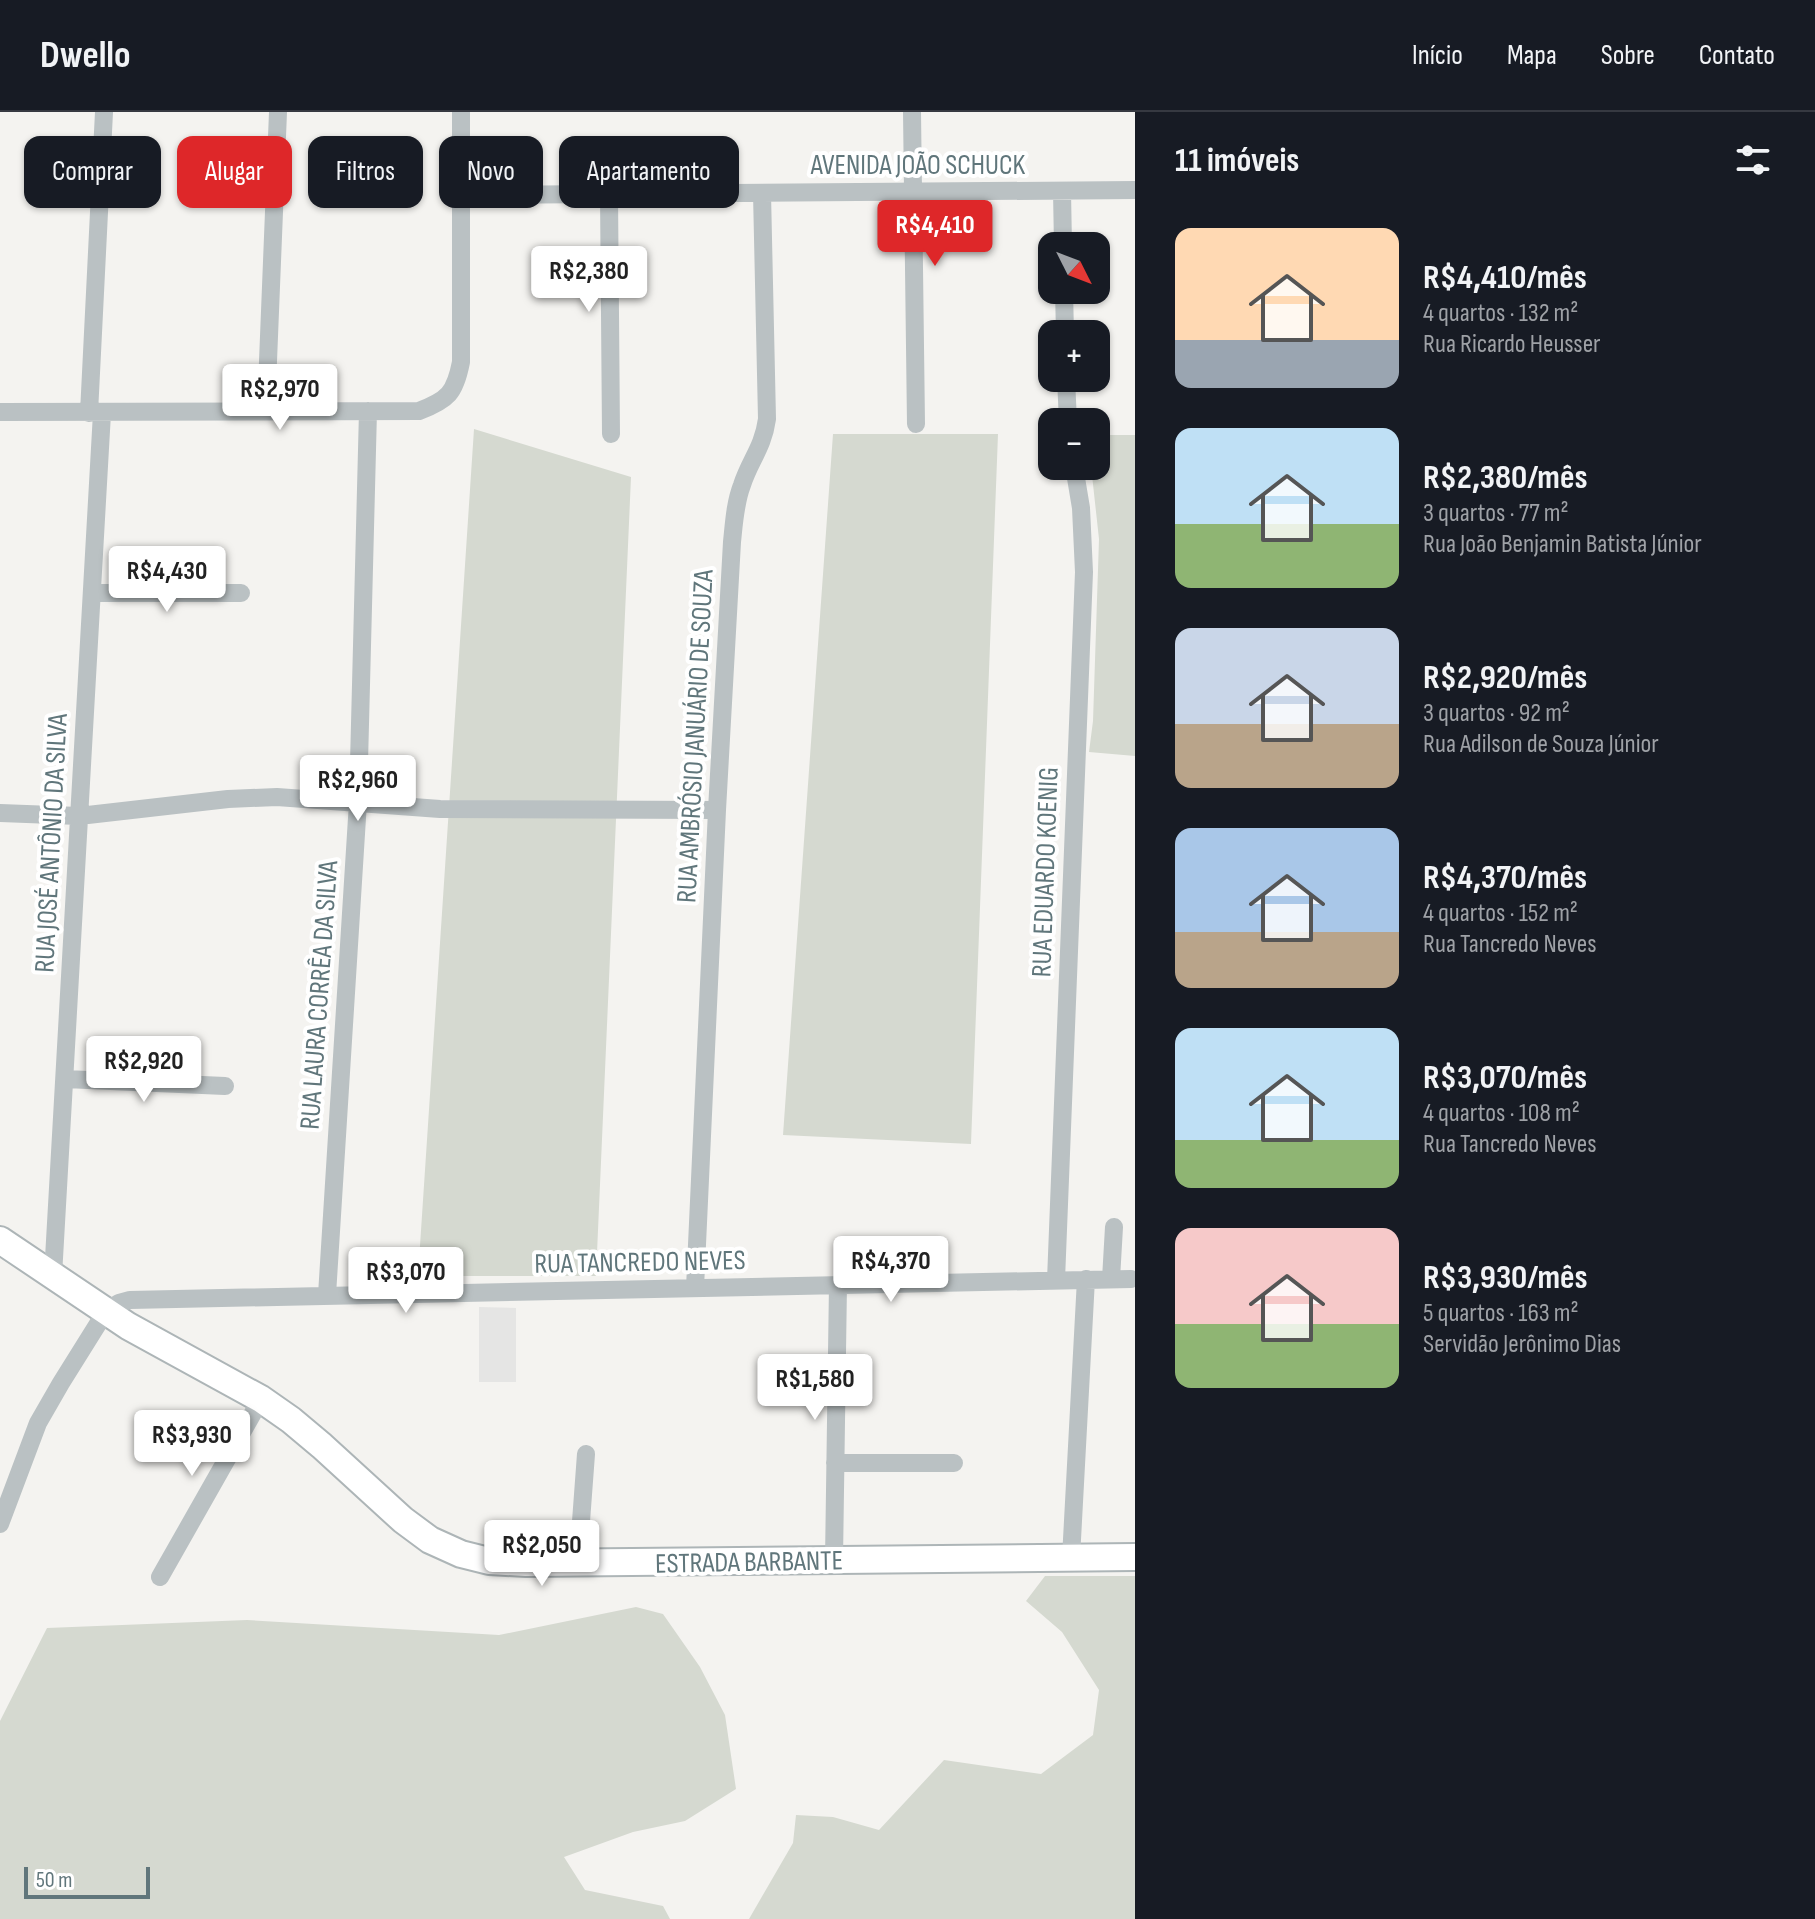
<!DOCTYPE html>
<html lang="pt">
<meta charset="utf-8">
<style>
body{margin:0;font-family:"Sofia Sans Condensed",sans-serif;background:#20242c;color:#f1f3f6;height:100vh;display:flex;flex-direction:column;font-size:30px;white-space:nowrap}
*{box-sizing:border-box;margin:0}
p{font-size:26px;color:#9ea1a6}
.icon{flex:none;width:44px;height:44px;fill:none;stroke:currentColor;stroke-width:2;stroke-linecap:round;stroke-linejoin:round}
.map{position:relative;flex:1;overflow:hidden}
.side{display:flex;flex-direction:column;background:#171b24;width:680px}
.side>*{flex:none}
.guide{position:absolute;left:24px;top:24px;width:760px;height:72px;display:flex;gap:16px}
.needle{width:52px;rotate:132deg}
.fabs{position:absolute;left:1038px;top:120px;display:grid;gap:16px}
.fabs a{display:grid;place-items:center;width:72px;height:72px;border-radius:16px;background:#171b24;box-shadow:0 2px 6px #0004;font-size:40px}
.scale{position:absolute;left:24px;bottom:20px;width:126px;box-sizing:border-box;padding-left:8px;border:4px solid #60767b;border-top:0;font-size:22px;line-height:28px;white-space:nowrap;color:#60767b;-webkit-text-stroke:6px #fff;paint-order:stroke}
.price{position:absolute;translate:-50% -68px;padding:0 18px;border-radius:8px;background:#fff;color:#222;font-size:26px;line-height:52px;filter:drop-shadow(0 2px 4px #0008)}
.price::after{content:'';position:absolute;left:50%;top:48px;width:24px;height:18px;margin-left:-12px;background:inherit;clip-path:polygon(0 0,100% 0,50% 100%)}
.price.active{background:#de2729;color:#fff}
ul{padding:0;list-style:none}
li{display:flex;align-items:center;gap:24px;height:200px;padding:0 40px}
li span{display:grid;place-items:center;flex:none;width:224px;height:160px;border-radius:16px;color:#555}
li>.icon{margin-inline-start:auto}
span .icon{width:96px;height:96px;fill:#fffc;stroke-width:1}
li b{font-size:34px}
h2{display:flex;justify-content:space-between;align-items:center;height:96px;padding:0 40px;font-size:34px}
.pill{padding:0 28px;border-radius:16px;background:#171b24;box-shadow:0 2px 6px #0004;font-size:28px;line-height:72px}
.pill.active{background:#de2729;color:#fff}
header{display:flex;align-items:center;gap:48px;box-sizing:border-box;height:112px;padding:0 40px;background:#171b24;border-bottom:2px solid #363941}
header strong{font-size:38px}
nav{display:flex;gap:44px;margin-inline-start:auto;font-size:28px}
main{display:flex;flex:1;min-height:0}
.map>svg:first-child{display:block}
.built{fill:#e5e5e4}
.green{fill:#d5d9d0}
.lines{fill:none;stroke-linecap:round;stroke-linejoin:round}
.secondary-casing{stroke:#adb5b7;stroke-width:30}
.street{stroke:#bac1c3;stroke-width:18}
.secondary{stroke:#fff;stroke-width:26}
.labels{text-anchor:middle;stroke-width:8;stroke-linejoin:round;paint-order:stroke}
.street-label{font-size:28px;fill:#60767b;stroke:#fff}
</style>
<header>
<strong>Dwello</strong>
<nav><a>Início</a><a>Mapa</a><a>Sobre</a><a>Contato</a></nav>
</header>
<main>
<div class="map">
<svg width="1135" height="1807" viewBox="0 0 1135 1807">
<rect width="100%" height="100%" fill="#f4f3f0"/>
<path class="built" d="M479,1195L516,1196V1270H479Z"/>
<path class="green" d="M474,317L631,365L596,1164H418Z
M833,322H998L971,1032L783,1023Z
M1096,323H1135V644L1089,640L1093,609L1099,427L1091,354H1096Z
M1045,1464H1135V1807H749L793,1731L796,1703L833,1705L879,1718L944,1648L1041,1662L1093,1623L1099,1578L1062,1520L1026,1489Z
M636,1495L663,1502L700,1555L725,1603L736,1677L685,1709L633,1720L564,1745L585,1778L663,1794L670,1807H0V1609L47,1516L247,1508L499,1523Z"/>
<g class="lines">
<defs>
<path id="secondary" d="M0,1128L128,1214L261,1287L291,1308L322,1334L403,1408L430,1428L461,1442L489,1449L526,1451L1135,1445"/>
</defs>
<use href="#secondary" class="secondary-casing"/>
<path class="street" d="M912,0L916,312
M1062,79L1063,134
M609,82L611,322
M461,83L1135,78
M1064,178L1065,222
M1066,266L1068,310
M266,299L278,0
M0,300L419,299C448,288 455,281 461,250V0
M89,301L104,0
M92,481H241
M0,701L79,704L228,687L277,685L440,697L717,698
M65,967L225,974
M53,1164L102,301
M1111,1167L1114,1115
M1056,1168L1084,460L1081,396L1074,354
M695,1176L717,698L732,430C734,411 735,391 742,373C750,348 763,336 767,307L762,81
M327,1183L358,690L368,299
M835,1351H954
M0,1412L38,1311L61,1271L106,1199L119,1191L130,1188L1131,1167
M1071,1446L1086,1167
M834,1448L838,1172
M578,1450L586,1342
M160,1465L261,1287"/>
<use href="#secondary" class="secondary"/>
</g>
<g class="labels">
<g class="street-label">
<text x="918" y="62">AVENIDA JOÃO SCHUCK</text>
<text transform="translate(694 624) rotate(-87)" y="10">RUA AMBRÓSIO JANUÁRIO DE SOUZA</text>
<text transform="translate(50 731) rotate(-87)" y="10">RUA JOSÉ ANTÔNIO DA SILVA</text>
<text transform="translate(1044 760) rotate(-88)" y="10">RUA EDUARDO KOENIG</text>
<text transform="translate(318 883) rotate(-86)" y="10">RUA LAURA CORRÊA DA SILVA</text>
<text transform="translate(640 1149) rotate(-1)" y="10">RUA TANCREDO NEVES</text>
<text transform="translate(749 1449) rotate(-1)" y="10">ESTRADA BARBANTE</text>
</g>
</g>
</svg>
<div class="fabs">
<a><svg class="needle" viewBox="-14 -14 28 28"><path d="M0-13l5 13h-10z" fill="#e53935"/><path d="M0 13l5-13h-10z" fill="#9ea1a6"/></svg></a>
<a>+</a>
<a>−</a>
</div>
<div class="scale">50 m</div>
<b class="price active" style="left:935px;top:156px">R$4,410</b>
<b class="price" style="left:589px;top:202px">R$2,380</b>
<b class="price" style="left:280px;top:320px">R$2,970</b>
<b class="price" style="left:167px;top:502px">R$4,430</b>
<b class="price" style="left:358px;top:711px">R$2,960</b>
<b class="price" style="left:144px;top:992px">R$2,920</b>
<b class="price" style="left:891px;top:1192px">R$4,370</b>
<b class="price" style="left:406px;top:1203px">R$3,070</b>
<b class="price" style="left:815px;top:1310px">R$1,580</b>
<b class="price" style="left:192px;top:1366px">R$3,930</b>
<b class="price" style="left:542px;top:1476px">R$2,050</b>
<div class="guide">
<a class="pill">Comprar</a>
<a class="pill active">Alugar</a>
<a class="pill">Filtros</a>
<a class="pill">Novo</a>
<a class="pill">Apartamento</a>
</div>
</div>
<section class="side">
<h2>11 imóveis<svg class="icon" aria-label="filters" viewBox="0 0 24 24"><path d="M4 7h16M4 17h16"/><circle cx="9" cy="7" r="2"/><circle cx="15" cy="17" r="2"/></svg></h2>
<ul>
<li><span style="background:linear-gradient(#ffd9b3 70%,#9aa5b1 0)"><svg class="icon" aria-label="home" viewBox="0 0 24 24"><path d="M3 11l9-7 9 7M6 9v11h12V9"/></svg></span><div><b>R$4,410/mês</b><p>4 quartos · 132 m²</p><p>Rua Ricardo Heusser</p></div></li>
<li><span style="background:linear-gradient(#bfe0f5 60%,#8fb573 0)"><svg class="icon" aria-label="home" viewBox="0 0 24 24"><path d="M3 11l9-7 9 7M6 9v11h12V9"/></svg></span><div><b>R$2,380/mês</b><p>3 quartos · 77 m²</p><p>Rua João Benjamin Batista Júnior</p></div></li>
<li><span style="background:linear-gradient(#c9d6e8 60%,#b9a48a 0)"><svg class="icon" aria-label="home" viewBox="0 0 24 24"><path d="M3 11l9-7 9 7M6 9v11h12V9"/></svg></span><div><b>R$2,920/mês</b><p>3 quartos · 92 m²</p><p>Rua Adilson de Souza Júnior</p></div></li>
<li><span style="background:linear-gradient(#a9c7e8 65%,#b9a48a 0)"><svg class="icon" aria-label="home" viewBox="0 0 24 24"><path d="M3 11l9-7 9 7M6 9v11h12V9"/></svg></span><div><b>R$4,370/mês</b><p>4 quartos · 152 m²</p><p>Rua Tancredo Neves</p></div></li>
<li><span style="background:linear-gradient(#bfe0f5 70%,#8fb573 0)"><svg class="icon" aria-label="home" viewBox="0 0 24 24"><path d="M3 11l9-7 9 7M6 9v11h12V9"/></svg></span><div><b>R$3,070/mês</b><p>4 quartos · 108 m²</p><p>Rua Tancredo Neves</p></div></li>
<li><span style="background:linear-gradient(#f6c9c9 60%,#8fb573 0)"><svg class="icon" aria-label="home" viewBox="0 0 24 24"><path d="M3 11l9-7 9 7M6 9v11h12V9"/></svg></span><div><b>R$3,930/mês</b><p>5 quartos · 163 m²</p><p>Servidão Jerônimo Dias</p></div></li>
</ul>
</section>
</main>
